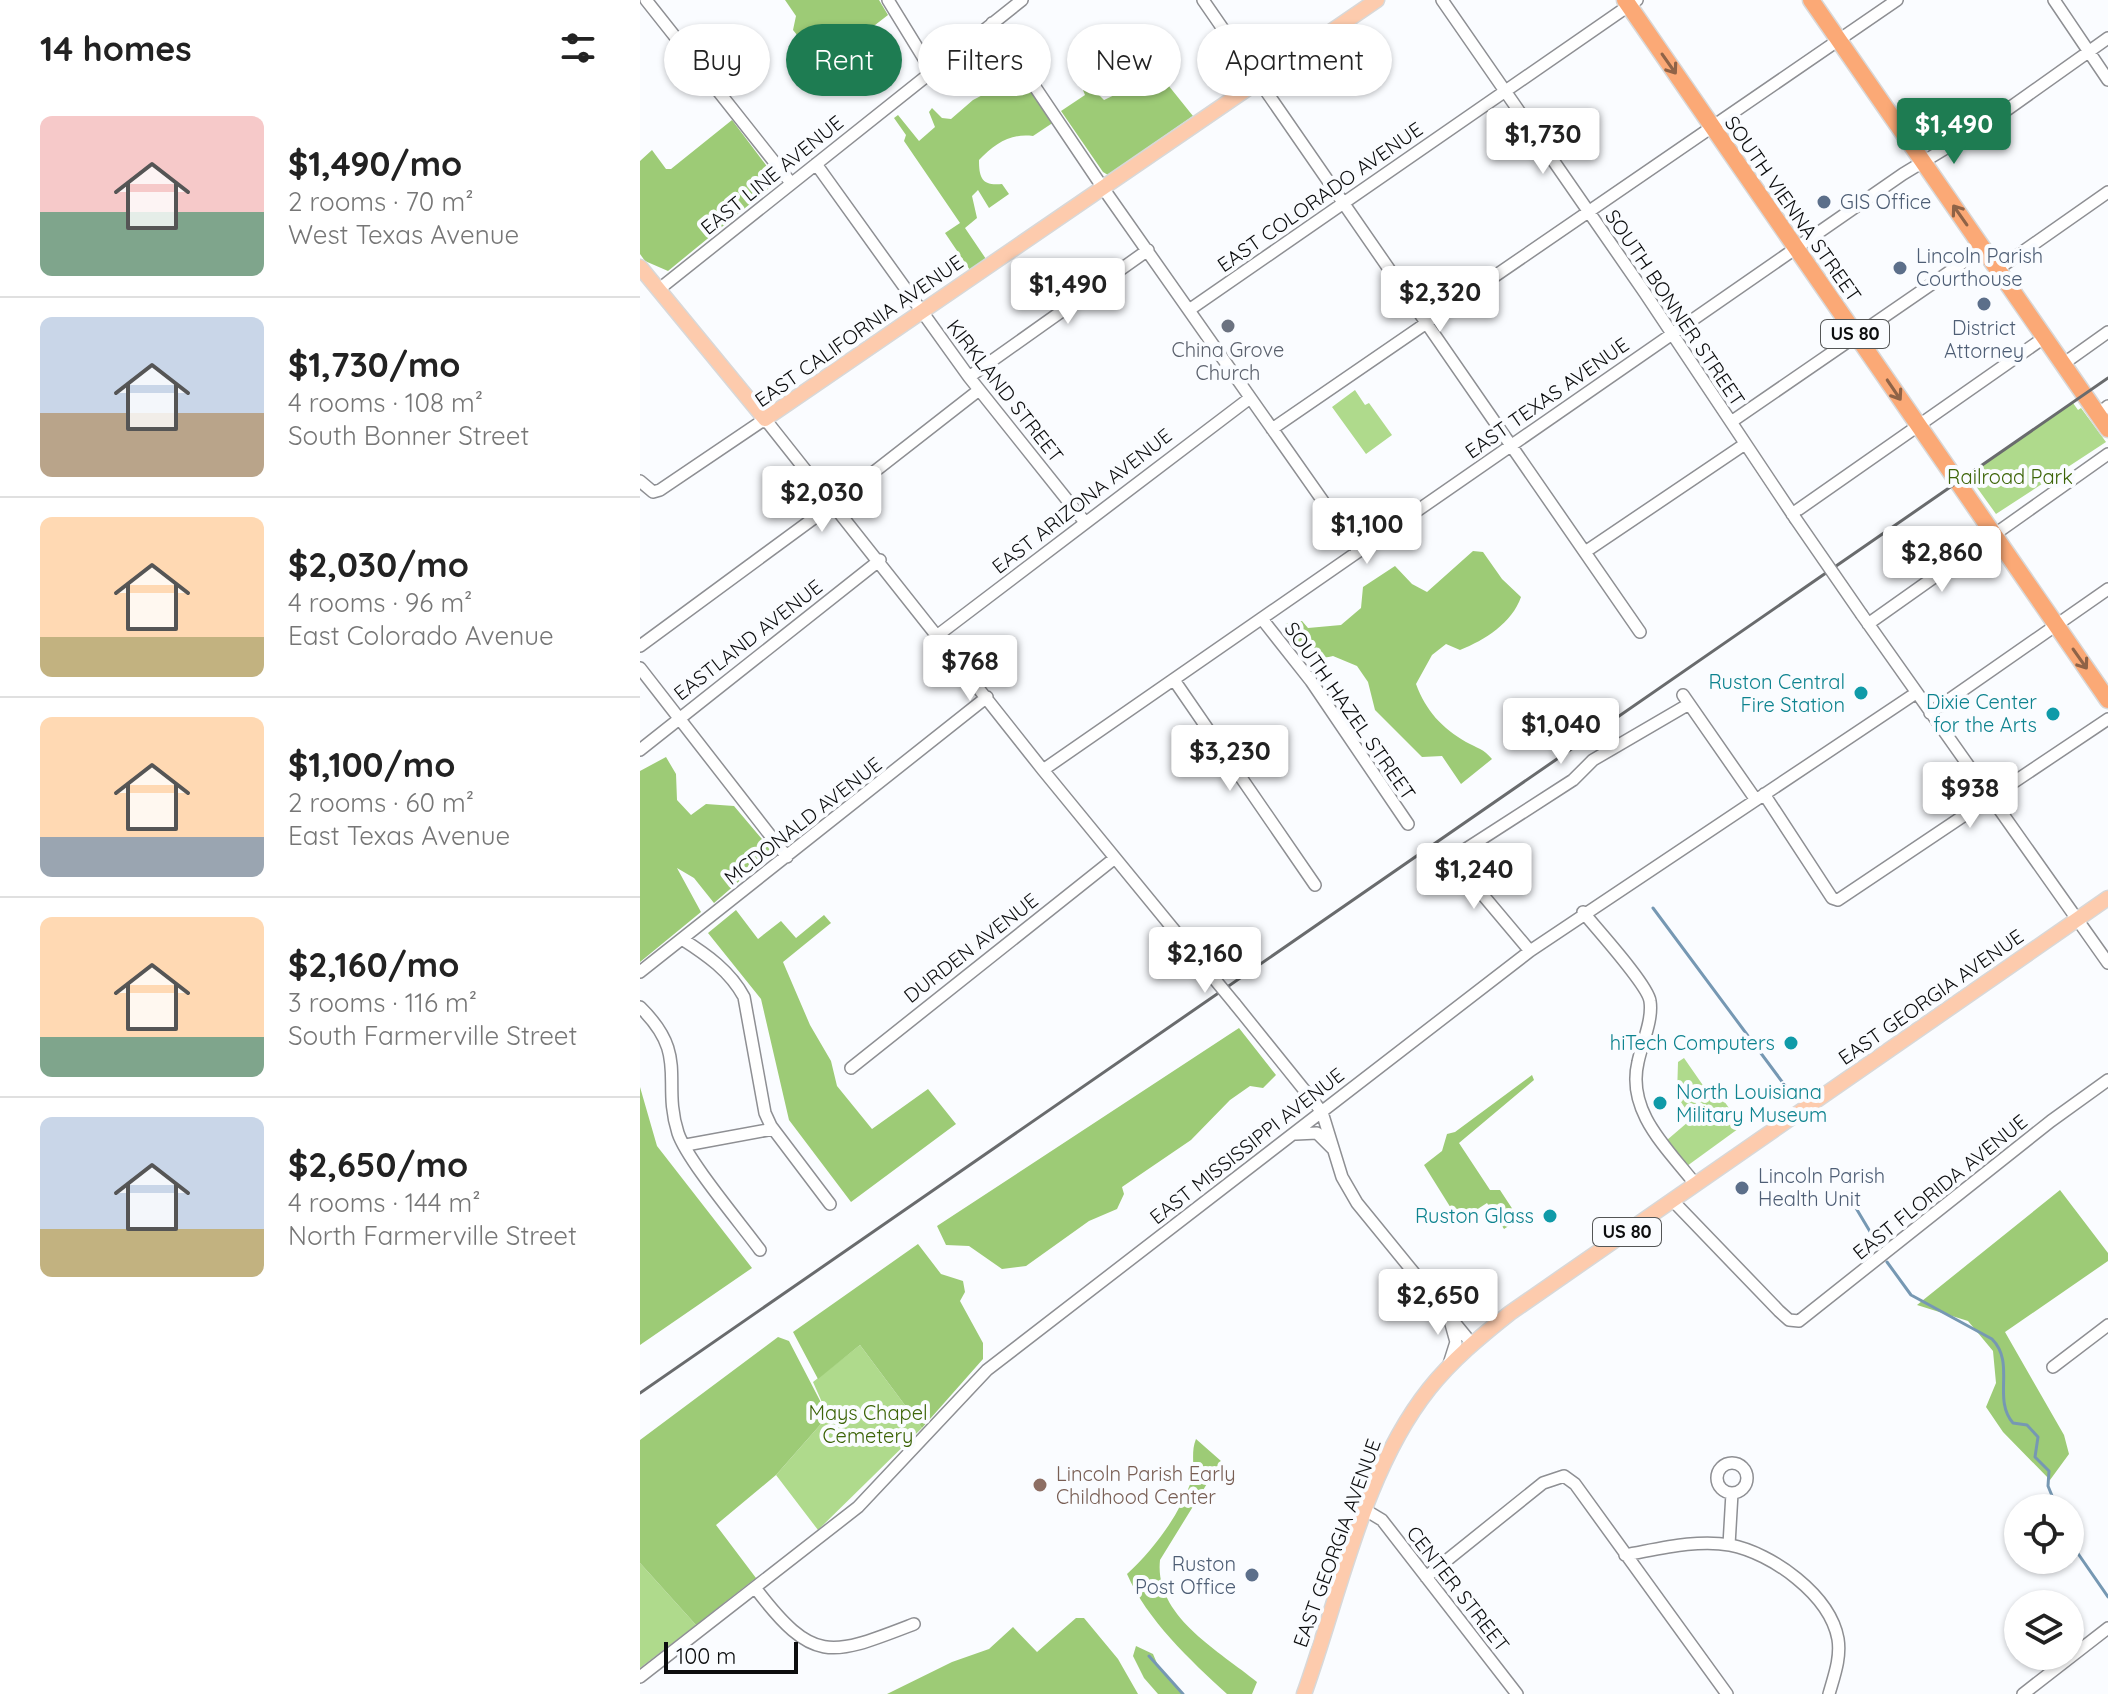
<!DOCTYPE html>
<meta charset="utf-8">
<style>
body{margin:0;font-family:Quicksand,sans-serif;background:#f6f6f6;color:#222;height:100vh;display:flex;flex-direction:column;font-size:30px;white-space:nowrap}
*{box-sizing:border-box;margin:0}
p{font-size:26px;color:#767676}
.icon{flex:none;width:44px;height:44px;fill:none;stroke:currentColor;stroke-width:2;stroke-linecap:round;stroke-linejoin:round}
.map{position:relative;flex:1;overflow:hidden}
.details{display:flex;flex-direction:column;background:#fff;width:640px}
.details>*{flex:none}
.guide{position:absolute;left:24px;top:24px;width:760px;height:72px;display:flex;gap:16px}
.fabs{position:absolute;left:1364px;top:1494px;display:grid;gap:16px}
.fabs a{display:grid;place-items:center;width:80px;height:80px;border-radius:50%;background:#fff;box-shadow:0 2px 6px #0004;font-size:40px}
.scale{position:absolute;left:24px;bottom:20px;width:134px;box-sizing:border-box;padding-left:8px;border:4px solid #0c0d0e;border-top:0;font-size:22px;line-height:28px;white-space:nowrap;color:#0c0d0e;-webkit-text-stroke:6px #fafcff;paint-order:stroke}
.price{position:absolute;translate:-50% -68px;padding:0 18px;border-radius:8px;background:#fff;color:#222;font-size:26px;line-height:52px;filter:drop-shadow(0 2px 4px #0008)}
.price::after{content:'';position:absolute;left:50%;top:48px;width:24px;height:18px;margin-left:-12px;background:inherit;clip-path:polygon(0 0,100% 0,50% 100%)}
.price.active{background:#1e7c52;color:#fff}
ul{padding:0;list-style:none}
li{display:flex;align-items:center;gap:24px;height:200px;padding:0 40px}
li+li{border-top:2px solid #e0e0e0}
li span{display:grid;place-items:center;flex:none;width:224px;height:160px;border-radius:12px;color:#555}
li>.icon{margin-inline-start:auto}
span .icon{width:96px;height:96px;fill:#fffc;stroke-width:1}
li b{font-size:34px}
h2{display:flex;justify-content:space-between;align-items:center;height:96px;padding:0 40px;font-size:34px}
.tag{padding:0 28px;border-radius:36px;background:#fff;box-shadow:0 2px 6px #0004;font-size:28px;line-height:72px}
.tag.active{background:#1e7c52;color:#fff}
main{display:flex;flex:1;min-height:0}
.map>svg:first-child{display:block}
.green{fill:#afda8c}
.forest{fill:#9dcb76}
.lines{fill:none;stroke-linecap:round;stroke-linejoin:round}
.stream{stroke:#7698b3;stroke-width:3}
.minor-casing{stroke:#8e8f93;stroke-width:14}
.major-casing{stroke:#d8d8d8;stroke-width:17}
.highway-casing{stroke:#d8d8d8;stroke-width:19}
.minor{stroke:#fff;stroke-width:11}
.major{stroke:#fdcbad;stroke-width:14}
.highway{stroke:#fba976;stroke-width:16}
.rail{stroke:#696b6d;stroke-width:3}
.minor-bridge-casing{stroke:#8e8f93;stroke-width:14;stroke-linecap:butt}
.minor-bridge{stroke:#fff;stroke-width:11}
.oneway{stroke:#8f6347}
.service-dot{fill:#5c6f8a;stroke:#fafcff;stroke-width:3}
.worship-dot{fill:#6b7280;stroke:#fafcff;stroke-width:3}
.culture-dot{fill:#0f9aa8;stroke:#fafcff;stroke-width:3}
.education-dot{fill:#8d6e63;stroke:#fafcff;stroke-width:3}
.labels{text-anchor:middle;stroke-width:8;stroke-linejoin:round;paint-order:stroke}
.shield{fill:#fafcff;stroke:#535556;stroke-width:2}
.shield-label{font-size:18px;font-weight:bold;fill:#0c0d0e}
.street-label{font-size:20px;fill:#0c0d0e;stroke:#fafcff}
.service-label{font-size:20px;fill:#4e5e75;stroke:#fafcff;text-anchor:start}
.worship-label{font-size:20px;fill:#5b616d;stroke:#fafcff}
.park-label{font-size:20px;fill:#3c6407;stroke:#fafcff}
.culture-label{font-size:20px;fill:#0d838f;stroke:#fafcff;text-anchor:end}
.education-label{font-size:20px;fill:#785e54;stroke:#fafcff;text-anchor:start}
</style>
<main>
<section class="details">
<h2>14 homes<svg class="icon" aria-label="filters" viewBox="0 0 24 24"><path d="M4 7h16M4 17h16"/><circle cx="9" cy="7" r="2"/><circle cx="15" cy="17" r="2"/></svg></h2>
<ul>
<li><span style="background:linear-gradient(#f6c9c9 60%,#7fa58c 0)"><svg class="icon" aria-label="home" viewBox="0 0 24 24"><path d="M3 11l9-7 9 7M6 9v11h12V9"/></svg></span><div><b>$1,490/mo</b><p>2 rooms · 70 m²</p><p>West Texas Avenue</p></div></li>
<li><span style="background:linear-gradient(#c9d6e8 60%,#b9a48a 0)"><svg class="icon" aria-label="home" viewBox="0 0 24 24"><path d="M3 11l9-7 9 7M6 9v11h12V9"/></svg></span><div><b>$1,730/mo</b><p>4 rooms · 108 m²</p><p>South Bonner Street</p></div></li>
<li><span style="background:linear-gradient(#ffd9b3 75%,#c2b280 0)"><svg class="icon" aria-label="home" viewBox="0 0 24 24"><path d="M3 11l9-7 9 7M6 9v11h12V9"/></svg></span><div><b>$2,030/mo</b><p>4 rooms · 96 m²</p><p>East Colorado Avenue</p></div></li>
<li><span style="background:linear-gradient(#ffd9b3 75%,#9aa5b1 0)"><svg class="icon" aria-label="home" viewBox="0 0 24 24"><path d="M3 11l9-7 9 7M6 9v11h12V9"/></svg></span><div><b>$1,100/mo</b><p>2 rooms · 60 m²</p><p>East Texas Avenue</p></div></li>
<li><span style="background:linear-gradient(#ffd9b3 75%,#7fa58c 0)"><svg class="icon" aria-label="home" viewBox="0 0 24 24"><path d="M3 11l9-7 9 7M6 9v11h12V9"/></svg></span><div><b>$2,160/mo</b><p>3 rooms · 116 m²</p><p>South Farmerville Street</p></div></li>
<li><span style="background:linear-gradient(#c9d6e8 70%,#c2b280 0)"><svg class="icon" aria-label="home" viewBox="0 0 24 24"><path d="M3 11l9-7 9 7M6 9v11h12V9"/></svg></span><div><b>$2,650/mo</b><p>4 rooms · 144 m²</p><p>North Farmerville Street</p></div></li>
</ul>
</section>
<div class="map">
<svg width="1468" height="1694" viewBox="0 0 1468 1694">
<rect width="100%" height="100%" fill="#fafcff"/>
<path class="green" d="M715,390L725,405L729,403L752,435L726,454L692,407Z
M1433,403L1438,410L1441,408L1466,442L1356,514L1328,475Z
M1044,1058L1069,1094L1076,1090L1102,1126L1047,1166L1027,1140L1048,1122L1049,1114L1037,1096L1038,1062Z
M220,1345L282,1428L178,1530L136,1475L188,1416L173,1382Z
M0,1563L56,1625L0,1668Z"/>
<path class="forest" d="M145,0H239L248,15L182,66L153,30L156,16Z
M491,39L553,116L468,175L463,172L421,111L445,95L443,90L448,84L464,100L485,90L495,73L481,60L484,46Z
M381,75L414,122L393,136C370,133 355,144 339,160C339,178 342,186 362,184L369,194L349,208L338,190L332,196L337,218L325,228L346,259L330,270L305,233L320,223L264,141L266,135L254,118L258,115L279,141L295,127L289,112L292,108L302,118L311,119L333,100Z
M92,120L138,181L28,271L5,261L0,254V161L12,150L26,169H31Z
M833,551L843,552L862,579L881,597C872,623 845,640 820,650L806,644L792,655L776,684C786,711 802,728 826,742C837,748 844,749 852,759L821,784L802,756L782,757L735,710L728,682L717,666L693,656C670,662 646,651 645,624L662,621L668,628L701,625L721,608L723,587L755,566L772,584L787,592Z
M26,757L36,774L37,800L51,815L66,804L94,806L133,852L74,903L54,878L37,868L61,912L0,962V771Z
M96,910L118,939L141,921L156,938L184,915L191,923L143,962L170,1025L191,1061L197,1086L232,1129L288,1089L316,1124L211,1202L149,1120L121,999L68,933Z
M599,1028L636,1075L623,1088L610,1086L590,1100L551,1140L482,1187L484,1194L477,1209L449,1221L386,1266L362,1269L329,1246L306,1245L297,1226Z
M892,1075L894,1080L819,1143L850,1190H860L879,1219L864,1229L847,1203L819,1221L784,1165L802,1151L807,1134L815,1132Z
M0,1087L17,1146L112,1268L0,1345Z
M1420,1190L1468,1253V1261L1365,1332L1424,1435L1429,1454L1410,1480L1363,1432L1346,1407L1356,1383L1353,1351L1328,1321L1277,1305Z
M278,1244L301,1274L323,1281L325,1292L320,1301L343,1343V1359L282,1428L220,1345L178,1379L153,1332Z
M138,1337L149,1341L188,1416L136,1475L76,1525L116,1578L56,1625L0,1563V1440Z
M556,1439L581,1461L520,1560C514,1616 578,1650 617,1682L612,1694H587C550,1660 507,1620 487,1574C514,1549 538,1517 551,1482C556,1468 550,1453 556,1439Z
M436,1618H444L478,1659L498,1694H247L312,1662L349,1649L373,1627L397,1652Z
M496,1646L513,1654L519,1668L544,1694H518L504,1678L493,1656Z"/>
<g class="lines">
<path class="stream" d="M1013,908L1149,1091
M1207,1193L1241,1250
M1247,1262L1271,1295L1352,1339C1376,1363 1352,1399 1373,1423L1387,1425L1398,1437L1395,1457L1409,1471L1408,1486L1417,1508
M1430,1542L1468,1597
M509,1656L543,1694"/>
<defs>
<path id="minor" d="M6,0L151,183
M248,0L291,70
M563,0L1000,632
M802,0L1005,293L1155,518
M1414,0L1468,80
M352,23L463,188L718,551
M176,164L329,377L444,521
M1358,269L1468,192
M18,290L382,0
M549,310L997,0
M1423,364L1468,332
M329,377L508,250
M1458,414L1468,406
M1091,422L1344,248
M632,429L1257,0
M0,481L13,492L20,490L125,419L403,770L562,964
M1152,514L1405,337
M945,552L1105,444
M1222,615L1468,963
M622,619L671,681L768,824
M1228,624L1468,454
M298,635L610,398
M0,646L189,507L339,390
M0,668L147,857
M534,680L675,885
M1043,695L1116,800
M1290,713L1468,589
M0,750L240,560
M403,770L1263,174L1354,119L1468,38
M1124,794L1192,898L1198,900L1468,719
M805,850L890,951
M812,858L933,780L953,760L1049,704
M943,912C956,928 1008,985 1010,1001C1013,1020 1002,1043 998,1062C986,1112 1028,1149 1056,1185
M42,939C67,955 90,971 104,997L125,1113L131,1126L190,1204
M0,972L347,697
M595,1004L682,1112L702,1177L717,1203L832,1344
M0,1007C50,1056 21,1080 38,1133C47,1160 101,1224 120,1250
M211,1068L475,858
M656,1134L677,1133L692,1148
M46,1145L133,1129
M1033,1201L1139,1311L1149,1320L1159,1321L1411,1121L1468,1080
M809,1364L816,1342L811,1324
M1413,1367L1468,1325
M1077 1478a15 15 0 1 1 30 0a15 15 0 1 1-30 0Z
M727,1511L742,1520L877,1694
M1089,1545L1092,1493
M985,1555C1019,1549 1056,1539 1090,1545C1132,1553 1190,1595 1198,1639C1201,1658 1194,1676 1189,1694
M786,1577L903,1483L924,1476L935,1484L1087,1694
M116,1589C174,1665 191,1656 274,1624
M0,1677L218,1507L347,1370L890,951L1276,693
M1383,1694L1468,1628"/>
<path id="major" d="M0,267L125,419L737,0
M664,1694C700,1595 723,1472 789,1389C812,1360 841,1336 870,1313L1468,898"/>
<path id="highway" d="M985,0L1468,700
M1171,0L1468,429"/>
</defs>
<use href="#minor" class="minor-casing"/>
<use href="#major" class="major-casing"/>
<use href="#highway" class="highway-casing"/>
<use href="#minor" class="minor"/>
<use href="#major" class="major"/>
<use href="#highway" class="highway"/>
<path class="rail" d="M0,1393L1468,378"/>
<defs>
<path id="minor-bridge" d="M1155,518L1222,615
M562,964L595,1004"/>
</defs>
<use href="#minor-bridge" class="minor-bridge-casing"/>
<use href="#minor-bridge" class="minor-bridge"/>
</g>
<defs><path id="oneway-shaft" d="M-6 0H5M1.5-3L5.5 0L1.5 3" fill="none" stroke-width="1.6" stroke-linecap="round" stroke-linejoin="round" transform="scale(2)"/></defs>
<g class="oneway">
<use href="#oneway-shaft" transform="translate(1029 64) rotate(55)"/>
<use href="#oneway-shaft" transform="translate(1320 215) rotate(-125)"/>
<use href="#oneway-shaft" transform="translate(1254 390) rotate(56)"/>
<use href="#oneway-shaft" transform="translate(1440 659) rotate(55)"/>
</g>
<g class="service-dot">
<circle cx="1184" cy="202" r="8"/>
<circle cx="1260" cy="268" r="8"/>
<circle cx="1344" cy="304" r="8"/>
<circle cx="1102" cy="1188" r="8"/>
<circle cx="612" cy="1575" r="8"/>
</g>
<circle class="worship-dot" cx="588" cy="326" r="8"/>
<g class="culture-dot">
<circle cx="1221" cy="693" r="8"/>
<circle cx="1413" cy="714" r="8"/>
<circle cx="1151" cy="1043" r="8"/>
<circle cx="1020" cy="1103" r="8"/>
<circle cx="910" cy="1216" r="8"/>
</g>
<circle class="education-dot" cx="400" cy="1485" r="8"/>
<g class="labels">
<g class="shield">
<rect x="1181" y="320" width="68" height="28" rx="6"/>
<rect x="953" y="1218" width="68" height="28" rx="6"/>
</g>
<g class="shield-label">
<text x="1215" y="340">US 80</text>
<text x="987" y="1238">US 80</text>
</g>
<g class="street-label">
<text transform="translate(132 175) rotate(-39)" y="7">EAST LINE AVENUE</text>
<text transform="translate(680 197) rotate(-35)" y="7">EAST COLORADO AVENUE</text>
<text transform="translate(1153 209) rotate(55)" y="7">SOUTH VIENNA STREET</text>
<text transform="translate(1035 308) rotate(56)" y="7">SOUTH BONNER STREET</text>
<text transform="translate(219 331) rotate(-35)" y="7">EAST CALIFORNIA AVENUE</text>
<text transform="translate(365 391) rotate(52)" y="7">KIRKLAND STREET</text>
<text transform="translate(907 398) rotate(-35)" y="7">EAST TEXAS AVENUE</text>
<text transform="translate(442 501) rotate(-38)" y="7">EAST ARIZONA AVENUE</text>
<text transform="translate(108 640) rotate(-38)" y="7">EASTLAND AVENUE</text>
<text transform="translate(710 711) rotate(55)" y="7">SOUTH HAZEL STREET</text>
<text transform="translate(163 821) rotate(-38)" y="7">MCDONALD AVENUE</text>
<text transform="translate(331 948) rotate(-38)" y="7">DURDEN AVENUE</text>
<text transform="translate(1291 997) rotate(-35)" y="7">EAST GEORGIA AVENUE</text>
<text transform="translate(607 1146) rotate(-38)" y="7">EAST MISSISSIPPI AVENUE</text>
<text transform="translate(1300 1187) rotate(-39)" y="7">EAST FLORIDA AVENUE</text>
<text transform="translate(697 1543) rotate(-70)" y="7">EAST GEORGIA AVENUE</text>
<text transform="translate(818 1589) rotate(52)" y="7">CENTER STREET</text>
</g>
<g class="service-label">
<text x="1200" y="209">GIS Office</text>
<text x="1276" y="263">Lincoln Parish<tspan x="1276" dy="23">Courthouse</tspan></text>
<text x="1344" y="335" text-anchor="middle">District<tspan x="1344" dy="23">Attorney</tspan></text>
<text x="1118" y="1183">Lincoln Parish<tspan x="1118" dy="23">Health Unit</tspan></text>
<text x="596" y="1571" text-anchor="end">Ruston<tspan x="596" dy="23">Post Office</tspan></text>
</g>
<g class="worship-label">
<text x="588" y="357">China Grove<tspan x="588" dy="23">Church</tspan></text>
</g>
<g class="park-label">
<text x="1370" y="484">Railroad Park</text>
<text x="228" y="1420">Mays Chapel<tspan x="228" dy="23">Cemetery</tspan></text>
</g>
<g class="culture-label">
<text x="1205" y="689">Ruston Central<tspan x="1205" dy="23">Fire Station</tspan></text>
<text x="1397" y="709">Dixie Center<tspan x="1397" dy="23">for the Arts</tspan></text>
<text x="1135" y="1050">hiTech Computers</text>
<text x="1036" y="1099" text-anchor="start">North Louisiana<tspan x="1036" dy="23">Military Museum</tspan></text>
<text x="894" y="1223">Ruston Glass</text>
</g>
<g class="education-label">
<text x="416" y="1481">Lincoln Parish Early<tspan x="416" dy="23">Childhood Center</tspan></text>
</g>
</g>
</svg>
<div class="fabs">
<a><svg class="icon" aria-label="locate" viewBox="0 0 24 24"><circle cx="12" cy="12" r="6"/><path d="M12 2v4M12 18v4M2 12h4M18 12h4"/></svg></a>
<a><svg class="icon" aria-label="layers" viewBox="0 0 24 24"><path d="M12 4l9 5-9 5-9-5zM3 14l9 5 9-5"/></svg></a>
</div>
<div class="scale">100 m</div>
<b class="price active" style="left:1314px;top:166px">$1,490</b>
<b class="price" style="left:903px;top:176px">$1,730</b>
<b class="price" style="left:428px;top:326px">$1,490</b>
<b class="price" style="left:800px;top:334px">$2,320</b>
<b class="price" style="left:182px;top:534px">$2,030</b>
<b class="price" style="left:727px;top:566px">$1,100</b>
<b class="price" style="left:1302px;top:594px">$2,860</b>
<b class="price" style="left:330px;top:703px">$768</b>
<b class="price" style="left:921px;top:766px">$1,040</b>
<b class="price" style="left:590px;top:793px">$3,230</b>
<b class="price" style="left:1330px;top:830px">$938</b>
<b class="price" style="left:834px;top:911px">$1,240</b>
<b class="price" style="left:565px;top:995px">$2,160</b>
<b class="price" style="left:798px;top:1337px">$2,650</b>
<div class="guide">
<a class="tag">Buy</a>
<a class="tag active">Rent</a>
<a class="tag">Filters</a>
<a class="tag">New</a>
<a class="tag">Apartment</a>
</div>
</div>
</main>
